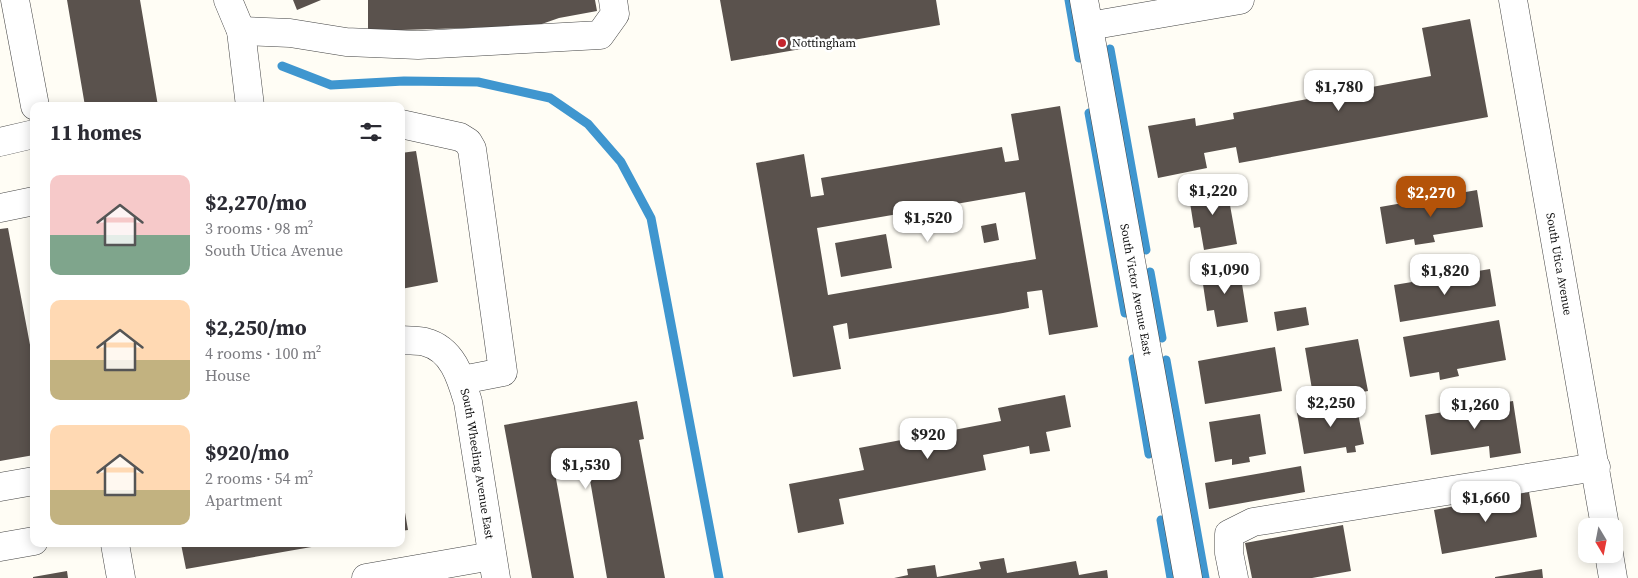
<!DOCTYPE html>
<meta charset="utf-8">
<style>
body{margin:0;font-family:"Source Serif 4",serif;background:#f2f2f3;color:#2b2b33;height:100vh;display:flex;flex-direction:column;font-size:19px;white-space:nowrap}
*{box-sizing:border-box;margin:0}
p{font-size:16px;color:#7c7c81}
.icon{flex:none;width:28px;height:28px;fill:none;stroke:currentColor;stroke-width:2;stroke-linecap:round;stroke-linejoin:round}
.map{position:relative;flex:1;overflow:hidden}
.side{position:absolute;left:30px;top:102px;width:375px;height:445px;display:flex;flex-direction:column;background:#fff;border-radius:10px;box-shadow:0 2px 12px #0003}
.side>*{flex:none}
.needle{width:32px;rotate:170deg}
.tools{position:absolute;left:1578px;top:518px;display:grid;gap:10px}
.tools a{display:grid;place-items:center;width:45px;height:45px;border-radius:10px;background:#fff;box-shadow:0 2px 12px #0003;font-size:25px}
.price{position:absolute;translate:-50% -42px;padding:0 11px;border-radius:10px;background:#fff;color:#222;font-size:16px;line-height:32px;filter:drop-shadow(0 1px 2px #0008)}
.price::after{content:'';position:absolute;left:50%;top:30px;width:15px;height:11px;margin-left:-8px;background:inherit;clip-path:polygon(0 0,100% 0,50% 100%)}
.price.on{background:#b45309;color:#fff}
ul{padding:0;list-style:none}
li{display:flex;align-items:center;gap:15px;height:125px;padding:0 20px}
li span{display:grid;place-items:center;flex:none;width:140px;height:100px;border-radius:10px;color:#555}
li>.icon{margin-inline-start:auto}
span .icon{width:60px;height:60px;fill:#fffc;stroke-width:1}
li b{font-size:21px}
h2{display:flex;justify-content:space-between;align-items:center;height:60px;padding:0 20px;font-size:21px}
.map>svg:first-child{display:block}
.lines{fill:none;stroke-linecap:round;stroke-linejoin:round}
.stream{stroke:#3f96cf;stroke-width:9}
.building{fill:#5a524d;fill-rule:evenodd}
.minor-casing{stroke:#444;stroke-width:29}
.minor{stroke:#fff;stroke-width:28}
.poi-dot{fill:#c4262e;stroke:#fff;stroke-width:2}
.labels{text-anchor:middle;stroke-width:5;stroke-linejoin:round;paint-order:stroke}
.poi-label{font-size:12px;fill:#111;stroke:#fff;text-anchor:start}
.street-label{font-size:12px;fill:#111;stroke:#fff}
</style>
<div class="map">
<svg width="1638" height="578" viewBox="0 0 1638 578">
<rect width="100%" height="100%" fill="#fffdf5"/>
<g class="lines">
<path class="stream" d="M1069,0L1079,58
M1110,49L1146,250
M282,66L331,85L404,81L478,82L550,98L588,124L621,162L651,218L719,578
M1089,113L1125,313
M1150,272L1162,338
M1133,359L1149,454
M1166,360L1205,578
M1161,520L1171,578"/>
</g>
<path class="building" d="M67,0H140L158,106H85Z
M293,0H321L297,10Z
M368,0H595L597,11L559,18L536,26L368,31Z
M720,0H936L940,25L731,61Z
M1470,19L1488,117L1239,163L1236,147L1204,153L1207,168L1158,178L1148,126L1195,118L1196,126L1234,119L1233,113L1431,76L1422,28Z
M1060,106L1098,327L1049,335L1042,290L1027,292L1029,308L1003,313L849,339L847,323L833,326L841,369L793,377L756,163L804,154L811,197L824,195L821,178L1002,147L1005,162L1019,160L1011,114ZM1025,192L1036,259L828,295L817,228Z
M416,151L438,282L401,289V153Z
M1226,183L1237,244L1204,250L1200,227L1194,228L1188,190Z
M1477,190L1483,227L1433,235L1435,242L1415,245L1414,239L1386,244L1380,207Z
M996,223L999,240L984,243L981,226Z
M8,228L34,366V455L0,461V229Z
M886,234L892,268L841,277L835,243Z
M1239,265L1248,322L1217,327L1214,310L1207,311L1201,271Z
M1490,269L1496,306L1400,322L1394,285Z
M1306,307L1309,325L1277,331L1274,312Z
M1499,320L1506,360L1457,369L1459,376L1440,380L1439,372L1410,377L1403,337Z
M1358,339L1368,391L1314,401L1305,348Z
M1275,347L1282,391L1205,404L1198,361Z
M1065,395L1071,427L1046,432L1050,451L1030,454L1029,446L983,455L986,470L839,499L844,524L798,533L789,484L864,470L859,448L1001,421L998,408Z
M1347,398L1348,404L1356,403L1364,444L1355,446L1356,452L1347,453L1346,447L1304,454L1297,413L1339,406L1338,399Z
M637,401L644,439L639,440L665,578H607L586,457L553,462L574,578H532L504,425Z
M1513,401L1521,453L1490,458L1489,446L1431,455L1425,415Z
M1260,414L1266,454L1249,457L1250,462L1232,465V459L1215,462L1209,422Z
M1301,466L1305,492L1209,509L1205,483Z
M1529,492L1537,537L1442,554L1434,510Z
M402,495L408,530L401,531V496Z
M1343,525L1351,571L1312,578H1252L1245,543Z
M181,544H322L323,545L186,569Z
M1004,558L1007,573L1076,561L1079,575L1107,570L1108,578H894L908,575L907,569L935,565L937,577L981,569L979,562Z
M1542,569L1543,578H1495V577Z
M67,571L68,578H33V577Z"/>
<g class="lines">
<defs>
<g id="minor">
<path d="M15,0L35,106"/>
<path d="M228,0L241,31L250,106"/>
<path id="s1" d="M1084,0L1188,578"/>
<path id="s2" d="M1513,0L1605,526"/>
<path d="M1089,26L1240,0"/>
<path d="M241,31L290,33L346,42L418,45L600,35L615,14L613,0"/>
<path d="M401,124L460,137L468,142L472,149L503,372L462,380"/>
<path d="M0,142L34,134"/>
<path d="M0,208L34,201"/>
<path id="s3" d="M401,340C409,341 418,340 425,342C453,349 461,378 468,402L496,578"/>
<path d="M0,487L34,481"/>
<path d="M115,544L121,578"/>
<path d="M0,547L34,541"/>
<path d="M1609,554L1613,578"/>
<path d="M366,578L492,556"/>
<path d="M1234,578L1229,553V534L1253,522L1596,467"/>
</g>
</defs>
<use href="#minor" class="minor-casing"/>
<use href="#minor" class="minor"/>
</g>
<circle class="poi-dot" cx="782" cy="43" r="5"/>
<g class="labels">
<g class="poi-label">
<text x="792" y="47">Nottingham</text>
</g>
<g class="street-label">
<text dy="4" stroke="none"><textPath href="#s2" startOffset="268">South Utica Avenue</textPath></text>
<text dy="4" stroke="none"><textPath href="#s1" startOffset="294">South Victor Avenue East</textPath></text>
<text dy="4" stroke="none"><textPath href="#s3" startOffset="164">South Wheeling Avenue East</textPath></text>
</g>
</g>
</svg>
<div class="tools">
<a><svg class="needle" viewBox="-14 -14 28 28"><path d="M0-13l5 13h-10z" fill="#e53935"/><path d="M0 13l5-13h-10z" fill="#7c7c81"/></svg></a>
</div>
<b class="price" style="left:1339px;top:112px">$1,780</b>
<b class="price" style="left:1213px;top:216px">$1,220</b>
<b class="price on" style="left:1431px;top:218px">$2,270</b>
<b class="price" style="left:928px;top:243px">$1,520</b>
<b class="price" style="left:1225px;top:295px">$1,090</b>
<b class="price" style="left:1445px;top:296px">$1,820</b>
<b class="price" style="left:1331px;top:428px">$2,250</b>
<b class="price" style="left:1475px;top:430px">$1,260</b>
<b class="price" style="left:928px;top:460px">$920</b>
<b class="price" style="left:586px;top:490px">$1,530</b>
<b class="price" style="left:1486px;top:523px">$1,660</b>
<section class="side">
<h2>11 homes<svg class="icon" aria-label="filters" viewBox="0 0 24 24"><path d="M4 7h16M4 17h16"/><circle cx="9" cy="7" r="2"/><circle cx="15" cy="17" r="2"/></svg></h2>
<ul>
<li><span style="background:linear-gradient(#f6c9c9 60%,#7fa58c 0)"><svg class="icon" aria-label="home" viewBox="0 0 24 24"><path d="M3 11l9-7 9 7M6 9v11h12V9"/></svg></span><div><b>$2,270/mo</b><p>3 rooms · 98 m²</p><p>South Utica Avenue</p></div></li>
<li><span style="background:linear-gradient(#ffd9b3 60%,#c2b280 0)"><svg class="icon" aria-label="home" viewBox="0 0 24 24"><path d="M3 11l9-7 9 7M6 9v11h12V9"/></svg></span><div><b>$2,250/mo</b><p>4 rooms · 100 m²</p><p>House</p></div></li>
<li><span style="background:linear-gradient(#ffd9b3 65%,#c2b280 0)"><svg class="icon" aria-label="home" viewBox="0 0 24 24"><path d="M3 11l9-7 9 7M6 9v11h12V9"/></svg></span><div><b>$920/mo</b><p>2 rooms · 54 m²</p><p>Apartment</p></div></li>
</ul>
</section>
</div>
